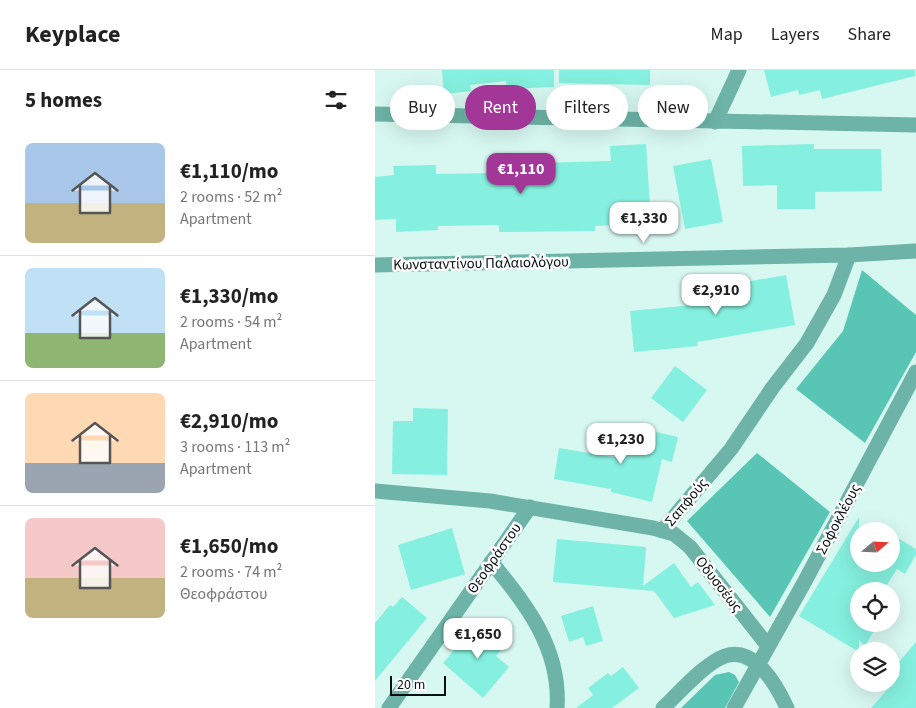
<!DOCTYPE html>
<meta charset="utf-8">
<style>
body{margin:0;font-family:"Source Sans 3",sans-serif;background:#f6f6f6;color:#222;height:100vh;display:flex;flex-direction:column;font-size:19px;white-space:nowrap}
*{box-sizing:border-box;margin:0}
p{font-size:16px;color:#767676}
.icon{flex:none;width:28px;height:28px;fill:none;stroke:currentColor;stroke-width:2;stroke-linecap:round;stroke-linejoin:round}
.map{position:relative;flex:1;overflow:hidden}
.details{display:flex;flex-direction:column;background:#fff;width:375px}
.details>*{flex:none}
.guide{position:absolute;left:15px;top:15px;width:450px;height:45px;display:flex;gap:10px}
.needle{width:32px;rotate:71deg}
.fabs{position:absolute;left:475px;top:452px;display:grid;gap:10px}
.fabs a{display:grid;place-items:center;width:50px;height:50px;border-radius:50%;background:#fff;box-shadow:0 5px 20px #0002;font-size:25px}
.scale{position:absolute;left:15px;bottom:12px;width:56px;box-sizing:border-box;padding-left:5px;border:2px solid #06110f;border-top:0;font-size:14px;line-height:18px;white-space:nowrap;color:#06110f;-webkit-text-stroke:4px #fff;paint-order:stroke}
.price{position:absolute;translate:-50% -42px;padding:0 11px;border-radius:10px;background:#fff;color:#222;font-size:16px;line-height:32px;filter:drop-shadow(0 1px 2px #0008)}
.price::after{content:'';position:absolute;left:50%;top:30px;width:15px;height:11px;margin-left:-8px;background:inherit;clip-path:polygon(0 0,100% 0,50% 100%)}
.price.selected{background:#a23797;color:#fff}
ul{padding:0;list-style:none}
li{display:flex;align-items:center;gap:15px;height:125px;padding:0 25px}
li+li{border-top:1px solid #e0e0e0}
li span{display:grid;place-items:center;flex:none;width:140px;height:100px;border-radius:8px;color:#555}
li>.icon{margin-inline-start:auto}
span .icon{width:60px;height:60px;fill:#fffc;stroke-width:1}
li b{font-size:21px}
h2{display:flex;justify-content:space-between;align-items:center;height:60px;padding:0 25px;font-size:21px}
.chip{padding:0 18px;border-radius:22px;background:#fff;box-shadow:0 5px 20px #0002;font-size:18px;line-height:45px}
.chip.selected{background:#a23797;color:#fff}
header{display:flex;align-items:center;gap:30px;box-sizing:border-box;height:70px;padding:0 25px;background:#fff;border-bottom:1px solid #e0e0e0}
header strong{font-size:24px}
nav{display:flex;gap:28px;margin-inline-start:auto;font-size:18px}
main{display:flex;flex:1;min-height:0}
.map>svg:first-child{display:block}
.forest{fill:#59c5b5}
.building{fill:#85f0df}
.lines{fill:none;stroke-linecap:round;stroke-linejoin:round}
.minor{stroke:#6db3a7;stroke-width:15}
.tertiary{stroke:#6db3a7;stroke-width:15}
.labels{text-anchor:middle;stroke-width:5;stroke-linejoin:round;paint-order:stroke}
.street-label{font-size:15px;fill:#06110f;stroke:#fff}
</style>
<header>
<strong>Keyplace</strong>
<nav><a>Map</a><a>Layers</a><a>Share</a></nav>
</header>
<main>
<section class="details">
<h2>5 homes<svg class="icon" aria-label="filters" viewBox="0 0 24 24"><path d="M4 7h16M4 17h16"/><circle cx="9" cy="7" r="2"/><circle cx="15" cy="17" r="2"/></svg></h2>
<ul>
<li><span style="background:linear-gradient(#a9c7e8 60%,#c2b280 0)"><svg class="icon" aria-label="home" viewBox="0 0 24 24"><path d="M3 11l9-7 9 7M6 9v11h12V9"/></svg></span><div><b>€1,110/mo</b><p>2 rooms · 52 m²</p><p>Apartment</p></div></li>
<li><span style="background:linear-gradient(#bfe0f5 65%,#8fb573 0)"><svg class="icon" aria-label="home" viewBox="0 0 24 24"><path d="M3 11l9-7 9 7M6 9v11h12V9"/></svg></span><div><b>€1,330/mo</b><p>2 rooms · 54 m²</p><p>Apartment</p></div></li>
<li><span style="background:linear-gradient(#ffd9b3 70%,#9aa5b1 0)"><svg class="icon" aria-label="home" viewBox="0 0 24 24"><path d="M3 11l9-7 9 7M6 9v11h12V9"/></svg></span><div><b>€2,910/mo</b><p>3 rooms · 113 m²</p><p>Apartment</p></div></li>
<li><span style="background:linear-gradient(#f6c9c9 60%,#c2b280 0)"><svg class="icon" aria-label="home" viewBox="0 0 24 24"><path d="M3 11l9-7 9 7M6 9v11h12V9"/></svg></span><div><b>€1,650/mo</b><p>2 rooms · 74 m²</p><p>Θεοφράστου</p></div></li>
</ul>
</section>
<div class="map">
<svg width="541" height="638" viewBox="0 0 541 638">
<rect width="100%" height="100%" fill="#d7f7f1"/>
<path class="forest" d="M487,200L541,245V282L490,373L421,319L468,261Z
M382,383L455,442L395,547L312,451Z
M354,602L360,605L364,612L350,638H306L340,605Z"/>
<path class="building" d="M67,0H179V17L132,19L131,11L95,15L96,21L69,24Z
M184,0H275V15L184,13Z
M389,0H540V6L447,29L445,20L424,25L423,20L396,27Z
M271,74L276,153L220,156V161L124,162V155L63,156V160L21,162V149L0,150V107L19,105L18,96L61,95V104L121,103L120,94L236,91L235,76Z
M439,74V79H506L507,121L440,122V139H402V115L368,116L367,76Z
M336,89L348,152L310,159L298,96Z
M411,205L420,255L322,272L323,276L259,282L255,241L339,233L336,218Z
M300,296L332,320L308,352L276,328Z
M38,338L73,339L72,405L17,404L18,351H38Z
M268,359L303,367L297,392L287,389L277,432L236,422V419L179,409L184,378L244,388L251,360L267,363Z
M484,447V494H516V464L541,479V485L530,504L522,499L508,521H484V554H503L490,576L484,570V582L424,546Z
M77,458L90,504L36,520L23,475Z
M182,469L271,477L268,516L299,493L316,517L323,512L340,535L299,548L279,521L178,512Z
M27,527L52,548L0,611V553L15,535L18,537Z
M218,536L228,571L211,576L208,567L194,572L186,546Z
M104,551L131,574L121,586L134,597L108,628L68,593Z
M541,572V638H496L525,605L518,599Z
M248,597L264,618L237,638H201L218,625L213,618L233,603L236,606Z"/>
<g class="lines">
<path class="minor" d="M0,44L541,55
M340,52L364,0
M0,421L115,431L278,458L299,464L315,477L393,576
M287,461L356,379L398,317L432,273L459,225L474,185
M116,492C152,534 186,580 182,638
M14,638L155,437
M288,638C304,623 330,593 350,586C380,576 402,616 412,638
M359,638L430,511L541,302"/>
<path class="tertiary" d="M0,195L474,185L541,181"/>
</g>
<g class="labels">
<g class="street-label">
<text transform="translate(106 193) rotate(-1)" y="5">Κωνσταντίνου Παλαιολόγου</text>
<text transform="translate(311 432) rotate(-50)" y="5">Σαπφούς</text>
<text transform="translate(463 449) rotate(-62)" y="5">Σοφοκλέους</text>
<text transform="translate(119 488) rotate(-55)" y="5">Θεοφράστου</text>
<text transform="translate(344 514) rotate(52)" y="5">Οδυσσέως</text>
</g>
</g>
</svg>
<div class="fabs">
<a><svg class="needle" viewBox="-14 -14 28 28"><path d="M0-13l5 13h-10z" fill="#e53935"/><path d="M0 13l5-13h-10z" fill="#767676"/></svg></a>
<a><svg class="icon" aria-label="locate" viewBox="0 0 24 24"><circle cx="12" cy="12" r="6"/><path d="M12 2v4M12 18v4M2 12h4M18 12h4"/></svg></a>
<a><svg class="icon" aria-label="layers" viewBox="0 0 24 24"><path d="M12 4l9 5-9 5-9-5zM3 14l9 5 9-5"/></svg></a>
</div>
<div class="scale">20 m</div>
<b class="price selected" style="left:146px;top:125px">€1,110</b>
<b class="price" style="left:269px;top:174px">€1,330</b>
<b class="price" style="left:341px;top:246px">€2,910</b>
<b class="price" style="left:246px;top:395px">€1,230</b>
<b class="price" style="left:103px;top:590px">€1,650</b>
<div class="guide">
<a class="chip">Buy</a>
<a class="chip selected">Rent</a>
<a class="chip">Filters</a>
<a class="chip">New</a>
</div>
</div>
</main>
